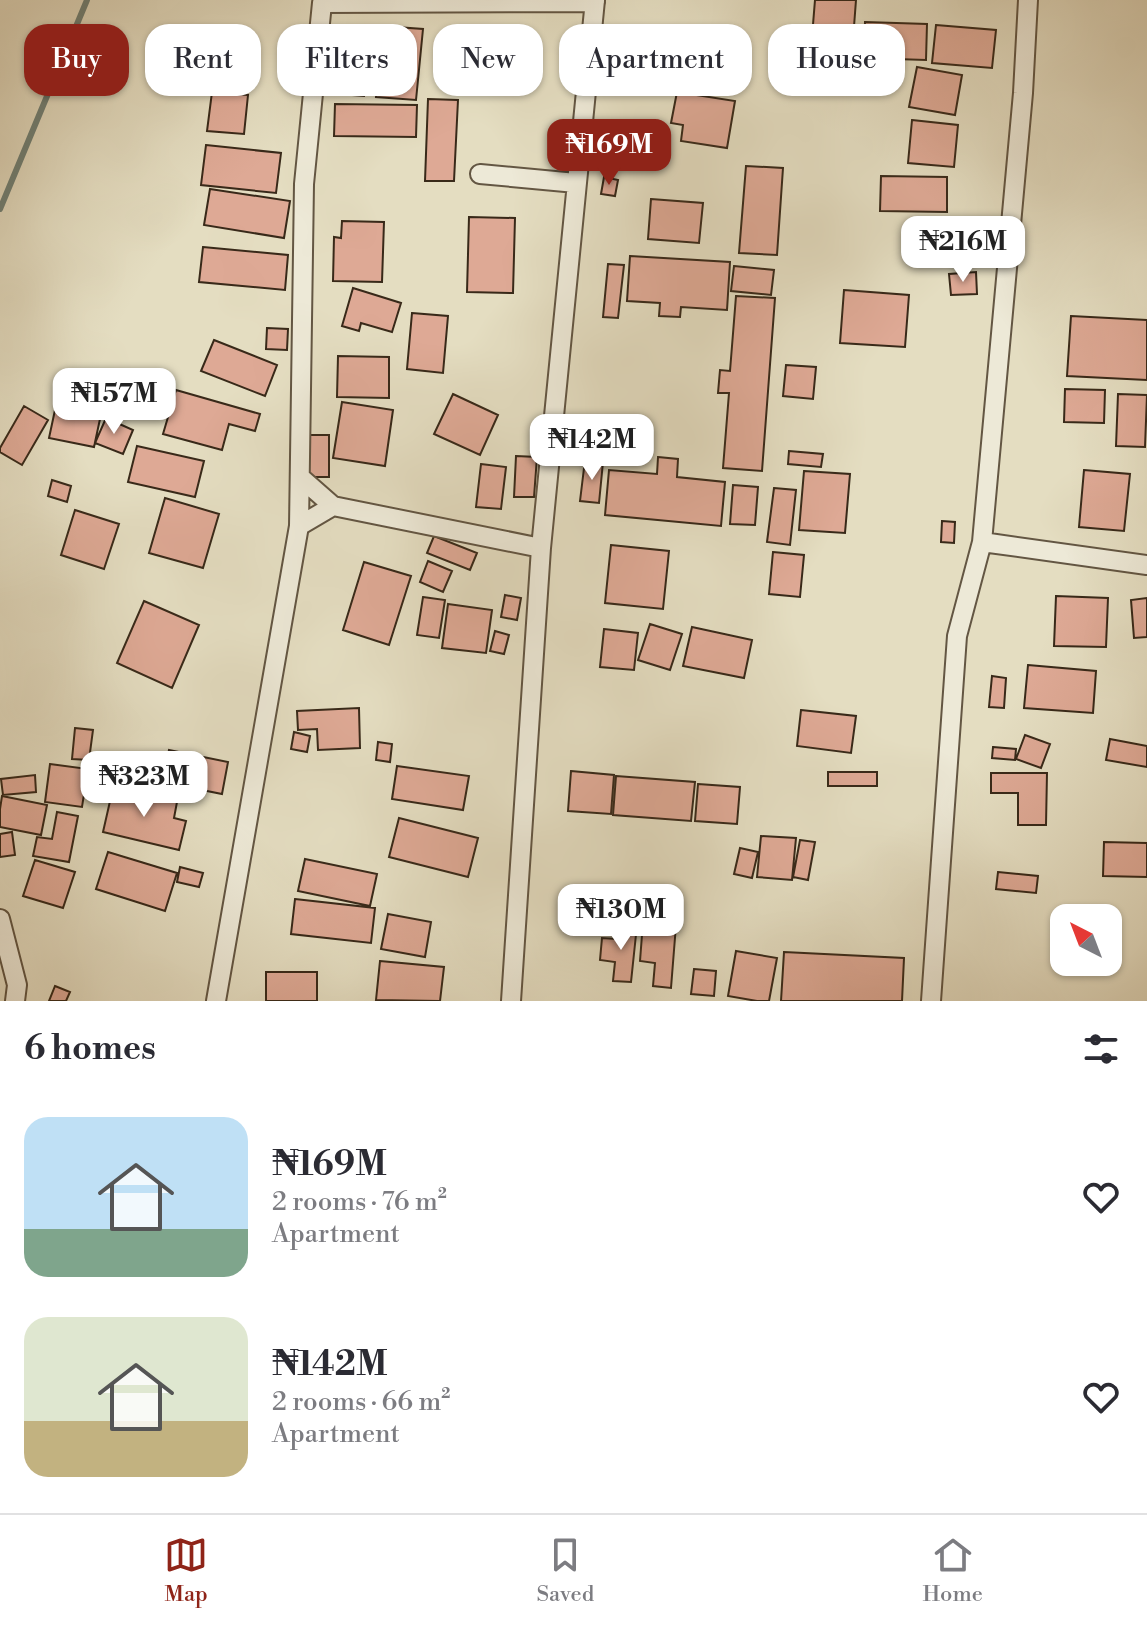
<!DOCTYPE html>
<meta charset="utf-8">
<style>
body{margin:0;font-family:"Libre Bodoni",serif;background:#f7f7f7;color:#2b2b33;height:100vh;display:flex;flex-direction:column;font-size:30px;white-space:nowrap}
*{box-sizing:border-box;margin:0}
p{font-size:26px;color:#7c7c81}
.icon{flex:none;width:44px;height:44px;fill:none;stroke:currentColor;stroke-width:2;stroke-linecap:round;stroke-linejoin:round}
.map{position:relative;height:1001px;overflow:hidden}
.panel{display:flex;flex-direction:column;background:#fff;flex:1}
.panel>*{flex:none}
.hud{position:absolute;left:24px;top:24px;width:1100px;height:72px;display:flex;gap:16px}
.needle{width:52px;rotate:318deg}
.buttons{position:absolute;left:1050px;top:904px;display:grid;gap:16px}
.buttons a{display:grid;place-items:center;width:72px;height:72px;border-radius:16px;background:#fff;box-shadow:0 2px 6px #0004;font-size:40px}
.price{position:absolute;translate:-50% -68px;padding:0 18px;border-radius:16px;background:#fff;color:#222;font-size:26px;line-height:52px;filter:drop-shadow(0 2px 4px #0008)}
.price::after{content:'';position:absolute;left:50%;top:48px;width:24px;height:18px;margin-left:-12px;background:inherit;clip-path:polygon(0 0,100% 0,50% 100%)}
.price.active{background:#8f2418;color:#fff}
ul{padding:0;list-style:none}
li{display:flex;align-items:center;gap:24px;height:200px;padding:0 24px}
li span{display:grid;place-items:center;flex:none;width:224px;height:160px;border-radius:24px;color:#555}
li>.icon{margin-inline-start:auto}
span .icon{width:96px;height:96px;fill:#fffc;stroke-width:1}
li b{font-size:34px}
h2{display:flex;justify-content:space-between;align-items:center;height:96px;padding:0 24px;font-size:34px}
.chip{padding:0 28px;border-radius:24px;background:#fff;box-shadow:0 2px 6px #0004;font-size:28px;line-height:72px}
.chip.active{background:#8f2418;color:#fff}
.tab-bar{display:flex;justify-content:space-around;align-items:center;height:112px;border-top:2px solid #e1e1e2;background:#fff;font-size:22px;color:#7c7c81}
.tab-bar a{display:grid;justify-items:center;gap:4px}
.tab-bar .active{color:#8f2418}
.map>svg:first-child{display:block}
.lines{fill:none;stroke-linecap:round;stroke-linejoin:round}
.stream{stroke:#708177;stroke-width:6}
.building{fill:#dea995;stroke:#382919;stroke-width:2}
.street-casing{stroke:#635643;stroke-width:22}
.street{stroke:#ede9d7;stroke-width:18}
</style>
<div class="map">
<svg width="1147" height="1001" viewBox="0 0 1147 1001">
<rect width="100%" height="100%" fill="#e4ddc1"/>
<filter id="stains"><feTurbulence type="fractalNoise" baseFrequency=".0025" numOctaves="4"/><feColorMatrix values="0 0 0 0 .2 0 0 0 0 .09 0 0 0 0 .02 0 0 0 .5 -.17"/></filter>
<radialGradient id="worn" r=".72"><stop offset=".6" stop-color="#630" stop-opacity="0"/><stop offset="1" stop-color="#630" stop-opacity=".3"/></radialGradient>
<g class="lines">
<path class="stream" d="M0,209L87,0"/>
</g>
<path class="building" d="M815,0H856L852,53L811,49Z
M865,22L927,24L926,60L864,58Z
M936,25L996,30L992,68L932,63Z
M382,26L423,29L416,100L376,97Z
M332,39L369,42L364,96L327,93Z
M917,67L962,75L955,115L909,107Z
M212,92L248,95L244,134L207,131Z
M677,92L735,101L727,148L681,141L683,125L671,123Z
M428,99L458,100L454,181H425Z
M335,104L417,105L416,137L334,136Z
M912,120L958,125L954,167L908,163Z
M206,145L281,153L276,193L201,185Z
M746,166L783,168L777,255L739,253Z
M881,176L947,177V212L880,211Z
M604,177L618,180L615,196L601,194Z
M210,189L290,201L284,238L204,225Z
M651,199L703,203L699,243L648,239Z
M469,217L515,218L513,293L467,292Z
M342,221L384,222L382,282L333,281L334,237L341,238Z
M203,247L288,255L285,290L199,282Z
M630,256L730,262L727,310L681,307L680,317L659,316L660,303L627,301Z
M608,264L624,265L618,318L603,317Z
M734,266L774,270L771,295L731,291Z
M976,272L977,294L951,295L949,274Z
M353,288L401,303L392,332L361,323L359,331L342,326Z
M844,290L909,295L905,347L840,343Z
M736,296L775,298L762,471L723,468L729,393H718L720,370L730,371Z
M412,313L448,316L443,373L407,369Z
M1071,316L1147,320V380L1067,376Z
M267,328L288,329L287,350L266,349Z
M214,340L277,365L265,396L201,371Z
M338,356L389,357V398L337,397Z
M786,365L816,367L813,399L783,396Z
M131,377L167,385L164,399L128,391Z
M1065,389L1105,390L1104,423L1064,422Z
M176,390L260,414L255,431L229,424L222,450L163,434Z
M453,394L498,415L480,455L434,434Z
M1118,394L1147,395L1145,447L1116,446Z
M342,402L393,410L385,466L333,458Z
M24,406L48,420L22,465L0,452V448Z
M55,410L100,419L94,447L49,438Z
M106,418L133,430L123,454L95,443Z
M309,435H329V477H308Z
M137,446L204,461L195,497L128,482Z
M789,451L823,454L821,467L788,464Z
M516,456L537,457L534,497H514Z
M658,457L678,459L677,477L725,482L721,526L605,515L609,470L657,474Z
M585,460L603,462L599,503L580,501Z
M481,464L506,467L501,509L476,507Z
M1084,470L1130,474L1124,531L1079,527Z
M804,471L850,474L845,533L799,530Z
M52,480L71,486L67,502L48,496Z
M733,485L758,487L755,525L730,524Z
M774,488L796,490L790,545L767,542Z
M165,498L219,514L203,568L149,553Z
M75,510L119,524L104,569L61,555Z
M942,521L955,522L954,543L941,542Z
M434,536L477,553L470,570L427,553Z
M611,545L669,551L663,609L605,603Z
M773,552L804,555L800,597L769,594Z
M428,561L452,571L443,592L420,582Z
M364,562L411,576L389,645L343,630Z
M505,595L521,598L517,620L501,617Z
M1056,596L1108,598L1106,647L1054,646Z
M423,597L445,600L439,638L417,635Z
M1147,598V637L1134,638L1131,600Z
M144,601L199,625L172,688L117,663Z
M448,604L492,610L486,653L442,648Z
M650,624L682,634L670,670L638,660Z
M692,627L752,640L744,678L683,666Z
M604,629L638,633L634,670L600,667Z
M495,631L509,635L504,654L490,651Z
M1028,665L1096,671L1093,713L1024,708Z
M992,676L1006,678L1004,708L989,707Z
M359,708L360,748L318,750L317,729L298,730L297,711Z
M801,710L856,716L851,753L797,746Z
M75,728L93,730L89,760L72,759Z
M294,732L310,736L307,752L291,749Z
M1025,735L1050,744L1041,768L1016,759Z
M1110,739L1147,746V767L1106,760Z
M378,742L392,744L390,762L376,760Z
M993,747L1016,749L1015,760L992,758Z
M169,750L228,762L222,794L162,782Z
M50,764L88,769L82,807L45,802Z
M397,766L469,776L463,810L392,799Z
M571,771L614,775L611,814L568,811Z
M828,772H877V786H828Z
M991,773H1047L1046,825H1018V793H991Z
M35,775L36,792L3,795L1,779Z
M616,776L695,782L691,821L613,815Z
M698,784L740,787L737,824L695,821Z
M113,788L177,802L174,818L186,821L179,850L103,832Z
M2,796L47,805L41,835L0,827V809Z
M57,812L78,816L69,862L33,856L37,837L52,839Z
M399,818L478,838L468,877L389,857Z
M12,832L15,855L0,857V834Z
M761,836L796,838L792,880L757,877Z
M800,840L815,842L808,880L793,877Z
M1104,842L1147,843V877L1103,876Z
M740,848L758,852L752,878L734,874Z
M108,852L177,873L165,911L96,889Z
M305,859L377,874L370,906L298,891Z
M35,860L75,872L63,908L23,896Z
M180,867L203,873L199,887L177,882Z
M998,872L1038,876L1036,893L996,889Z
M295,899L375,908L371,943L291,934Z
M388,914L431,922L425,957L381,949Z
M643,922L676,925L671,988L653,986L655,963L640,961Z
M617,923L637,925L631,982L613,981L615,962L600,960L602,938L616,939Z
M736,951L777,958L769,1001H757L728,996Z
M784,952L904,958L902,1001H781Z
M380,961L444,967L440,1001L376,1000Z
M694,969L716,971L714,996L691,994Z
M266,972H317V1001H266Z
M55,986L70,992L66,1001H49Z"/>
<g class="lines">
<defs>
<path id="street" d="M480,174L576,183
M300,477L333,506L541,548
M299,526L333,506
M982,542L1147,565
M0,919L17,985L15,1001
M216,1001L299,526L304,184L322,3L595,2
M511,1001L541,548L595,0
M931,1001L957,636L982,542L1023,93L1028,0"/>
</defs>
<use href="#street" class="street-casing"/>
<use href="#street" class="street"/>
</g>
<rect width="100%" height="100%" filter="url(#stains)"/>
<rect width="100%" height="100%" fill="url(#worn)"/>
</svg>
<div class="buttons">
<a><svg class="needle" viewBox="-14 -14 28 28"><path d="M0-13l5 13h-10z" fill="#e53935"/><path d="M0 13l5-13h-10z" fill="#7c7c81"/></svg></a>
</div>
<b class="price active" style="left:609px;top:187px">₦169M</b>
<b class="price" style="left:963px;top:284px">₦216M</b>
<b class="price" style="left:114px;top:436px">₦157M</b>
<b class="price" style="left:592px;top:482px">₦142M</b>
<b class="price" style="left:144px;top:819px">₦323M</b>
<b class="price" style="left:621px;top:952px">₦130M</b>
<div class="hud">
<a class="chip active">Buy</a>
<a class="chip">Rent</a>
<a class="chip">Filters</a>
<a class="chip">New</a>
<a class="chip">Apartment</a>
<a class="chip">House</a>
</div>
</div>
<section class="panel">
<h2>6 homes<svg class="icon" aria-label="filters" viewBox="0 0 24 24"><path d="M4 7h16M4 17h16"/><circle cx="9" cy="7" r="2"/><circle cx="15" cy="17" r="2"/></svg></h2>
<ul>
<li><span style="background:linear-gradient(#bfe0f5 70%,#7fa58c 0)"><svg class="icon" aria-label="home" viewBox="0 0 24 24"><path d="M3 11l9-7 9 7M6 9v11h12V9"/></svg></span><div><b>₦169M</b><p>2 rooms · 76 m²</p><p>Apartment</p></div><svg class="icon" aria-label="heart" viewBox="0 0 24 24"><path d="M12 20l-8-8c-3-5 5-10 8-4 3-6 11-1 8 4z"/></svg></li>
<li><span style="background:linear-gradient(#dfe7d0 65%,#c2b280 0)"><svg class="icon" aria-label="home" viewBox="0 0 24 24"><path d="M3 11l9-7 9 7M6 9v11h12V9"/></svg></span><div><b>₦142M</b><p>2 rooms · 66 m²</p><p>Apartment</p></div><svg class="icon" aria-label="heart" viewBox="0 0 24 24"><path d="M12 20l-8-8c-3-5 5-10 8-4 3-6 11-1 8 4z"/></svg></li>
</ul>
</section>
<nav class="tab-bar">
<a class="active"><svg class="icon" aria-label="map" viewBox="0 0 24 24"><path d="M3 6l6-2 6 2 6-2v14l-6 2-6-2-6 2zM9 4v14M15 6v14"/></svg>Map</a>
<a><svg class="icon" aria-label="saved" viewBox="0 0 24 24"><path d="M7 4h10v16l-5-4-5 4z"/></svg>Saved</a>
<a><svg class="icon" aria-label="home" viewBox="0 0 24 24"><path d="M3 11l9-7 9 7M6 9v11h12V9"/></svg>Home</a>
</nav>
